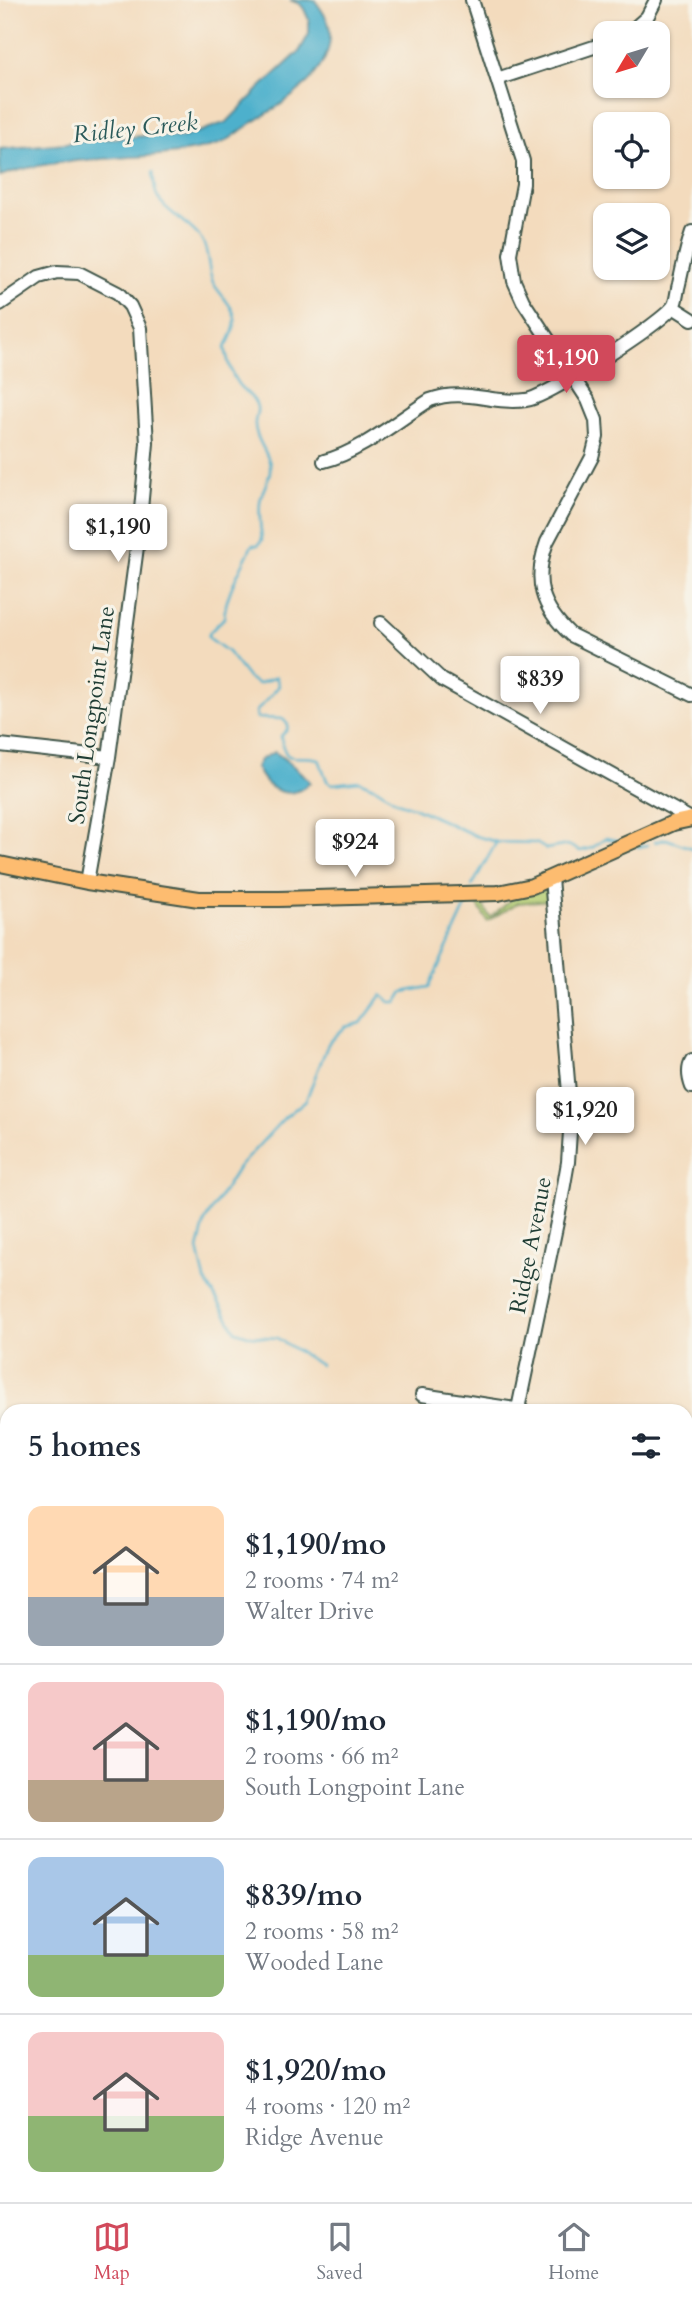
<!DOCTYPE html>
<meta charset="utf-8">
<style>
body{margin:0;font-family:Cardo,serif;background:#f6f6f7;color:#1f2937;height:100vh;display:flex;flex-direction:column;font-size:26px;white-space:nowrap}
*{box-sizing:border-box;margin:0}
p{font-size:23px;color:#747a83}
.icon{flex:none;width:38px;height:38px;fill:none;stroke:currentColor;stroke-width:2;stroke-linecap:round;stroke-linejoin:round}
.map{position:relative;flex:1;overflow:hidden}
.side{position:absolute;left:0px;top:1404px;width:693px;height:800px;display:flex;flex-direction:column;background:#fff;border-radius:21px 21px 0 0;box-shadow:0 2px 5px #0004}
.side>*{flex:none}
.needle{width:46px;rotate:232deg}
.fabs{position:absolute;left:593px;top:21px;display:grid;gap:14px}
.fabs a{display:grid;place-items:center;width:77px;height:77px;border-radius:14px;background:#fff;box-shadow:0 2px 5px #0004;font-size:35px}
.price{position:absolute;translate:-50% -60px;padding:0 16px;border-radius:7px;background:#fff;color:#222;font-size:23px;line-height:46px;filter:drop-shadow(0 2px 4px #0008)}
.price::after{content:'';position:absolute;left:50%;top:42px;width:21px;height:16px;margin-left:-10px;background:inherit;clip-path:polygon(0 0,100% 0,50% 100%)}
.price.selected{background:#d1495b;color:#fff}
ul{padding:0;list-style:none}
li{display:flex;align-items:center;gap:21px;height:175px;padding:0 28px}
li+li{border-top:2px solid #e0e1e3}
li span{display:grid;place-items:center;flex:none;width:196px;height:140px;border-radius:14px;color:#555}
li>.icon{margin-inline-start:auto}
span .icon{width:84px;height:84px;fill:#fffc;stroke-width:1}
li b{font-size:30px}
h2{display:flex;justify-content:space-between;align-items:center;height:84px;padding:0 28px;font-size:30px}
.dock{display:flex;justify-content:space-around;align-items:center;height:98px;border-top:2px solid #e0e1e3;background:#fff;font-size:19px;color:#747a83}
.dock a{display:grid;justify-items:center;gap:4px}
.dock .selected{color:#d1495b}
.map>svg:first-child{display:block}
.green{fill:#b5ce73;stroke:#6a8654;stroke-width:2}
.water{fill:#4db0cc;stroke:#367680;stroke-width:2}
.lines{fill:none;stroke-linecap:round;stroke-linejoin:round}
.stream{stroke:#4db0cc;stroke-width:2.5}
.minor-casing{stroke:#3f5549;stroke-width:16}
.major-casing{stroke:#3f5549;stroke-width:18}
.minor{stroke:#fff;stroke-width:12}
.major{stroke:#fdbc6f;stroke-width:14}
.labels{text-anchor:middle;stroke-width:6;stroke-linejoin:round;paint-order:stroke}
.street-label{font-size:23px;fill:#1f3d34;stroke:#f7f3e8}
.water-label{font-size:24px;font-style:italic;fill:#2a5a5a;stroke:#f7f3e8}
</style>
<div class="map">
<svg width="692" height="2202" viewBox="0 0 692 2202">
<rect width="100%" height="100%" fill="#f7f3e8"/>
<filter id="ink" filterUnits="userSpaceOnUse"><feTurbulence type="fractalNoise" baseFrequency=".0143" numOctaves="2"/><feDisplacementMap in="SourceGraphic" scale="14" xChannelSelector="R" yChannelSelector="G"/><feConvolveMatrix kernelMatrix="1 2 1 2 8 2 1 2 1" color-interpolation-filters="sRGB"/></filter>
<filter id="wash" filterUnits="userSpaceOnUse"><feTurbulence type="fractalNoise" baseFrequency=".00686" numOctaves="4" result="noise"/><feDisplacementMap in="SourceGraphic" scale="28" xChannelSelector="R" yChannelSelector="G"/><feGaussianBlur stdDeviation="1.57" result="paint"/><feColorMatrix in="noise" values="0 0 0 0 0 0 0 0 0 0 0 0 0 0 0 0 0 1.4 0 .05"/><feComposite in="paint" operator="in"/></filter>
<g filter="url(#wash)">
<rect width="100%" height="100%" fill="#f3dbbd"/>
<path class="green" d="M540,890L547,891L549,900L518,903L487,921L474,898L480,900L489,916L492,917L514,897Z"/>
<path class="water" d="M290,0H315L316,2C321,9 327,17 329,25C338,72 285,102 252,123C240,130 229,142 216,145C146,165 68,151 0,176V149L154,135L181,138L227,122L260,88L299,52L309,34V20L304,9L300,4Z
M274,752C279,754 307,777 310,782C290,803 266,790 256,767L260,760Z"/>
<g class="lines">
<path class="stream" d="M153,172C154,179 154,187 156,193C162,211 191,223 202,240C210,253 207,275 215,286C234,312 244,316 225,348C228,360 230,373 238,384C243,391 252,395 256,404C260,412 254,417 255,425C255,438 265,448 269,461C274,475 262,487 260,502C259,515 260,527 262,540L258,545H252C241,570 226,591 224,618L210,632L208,637L228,652L249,679L258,684L276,677L279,686L256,712L257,718L283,719L288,725L287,730L281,736C285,769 296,752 319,759L327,781L333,784L359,781L378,789L400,803L413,807L476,836L497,842L536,843L546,849L568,845L580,851L592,848L606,838L619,841
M655,842L666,839L692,848
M638,847L647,845
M472,886L496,843
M320,1365L277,1338L251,1336L236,1331L205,1280L198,1249L205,1221L238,1168L284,1118L306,1100L328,1044L345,1027L361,1023L382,995L390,1002H397L403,992L429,987L467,904"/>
</g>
</g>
<g filter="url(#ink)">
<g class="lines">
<defs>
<path id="minor" d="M472,0L523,161V184L510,254L514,281L523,301L588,400L596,420L597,437L592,457L547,542C533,581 541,607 571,635L692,695
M629,33L647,17L656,0
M497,79L606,43
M0,304L39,277L57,272L79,273L118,293L130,306L140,328L147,443L139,532L109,757L87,882
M673,307L692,319
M324,461C361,452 398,420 430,400C465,387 492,405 526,400C546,398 666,321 674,305C677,299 677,290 679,284C683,267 686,249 692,232
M381,623L442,680L691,819
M0,745L109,757
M692,1061C687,1069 689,1079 692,1087
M422,1395L522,1410
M518,1409L560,1208L568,1162L571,1117L551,878
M686,1496H692
M0,1499L7,1500
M686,1628L692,1624
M0,1922L7,1924
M0,2093L7,2048
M168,2202L169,2196"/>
<path id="major" d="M0,864L87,882L199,899H279L498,893L532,886L673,823L692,819
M686,2145L692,2131
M661,2202L664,2196"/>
</defs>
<use href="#minor" class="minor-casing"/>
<use href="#major" class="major-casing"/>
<use href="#minor" class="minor"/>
<use href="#major" class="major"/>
</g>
</g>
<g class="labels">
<g class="street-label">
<text transform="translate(91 715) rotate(-82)" y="8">South Longpoint Lane</text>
<text transform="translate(530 1245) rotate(-79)" y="8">Ridge Avenue</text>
</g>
<g class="water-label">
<text transform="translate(135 128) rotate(-6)" y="8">Ridley Creek</text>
</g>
</g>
</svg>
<div class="fabs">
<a><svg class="needle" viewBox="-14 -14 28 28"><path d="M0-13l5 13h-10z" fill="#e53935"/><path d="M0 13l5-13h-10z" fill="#747a83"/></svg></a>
<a><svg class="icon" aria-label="locate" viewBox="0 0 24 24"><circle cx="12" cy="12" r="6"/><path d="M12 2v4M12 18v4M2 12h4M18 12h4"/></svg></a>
<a><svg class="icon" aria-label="layers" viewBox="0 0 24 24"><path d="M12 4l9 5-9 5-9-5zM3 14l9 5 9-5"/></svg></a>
</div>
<b class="price selected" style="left:566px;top:395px">$1,190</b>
<b class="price" style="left:118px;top:564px">$1,190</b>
<b class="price" style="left:540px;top:716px">$839</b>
<b class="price" style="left:355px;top:879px">$924</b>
<b class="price" style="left:585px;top:1147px">$1,920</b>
<section class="side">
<h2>5 homes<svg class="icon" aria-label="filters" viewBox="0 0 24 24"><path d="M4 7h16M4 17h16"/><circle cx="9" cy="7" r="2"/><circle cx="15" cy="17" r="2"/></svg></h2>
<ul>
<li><span style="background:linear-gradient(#ffd9b3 65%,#9aa5b1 0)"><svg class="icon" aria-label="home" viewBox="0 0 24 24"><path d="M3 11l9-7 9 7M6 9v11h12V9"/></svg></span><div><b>$1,190/mo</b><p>2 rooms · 74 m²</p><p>Walter Drive</p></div></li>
<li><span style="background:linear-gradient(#f6c9c9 70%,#b9a48a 0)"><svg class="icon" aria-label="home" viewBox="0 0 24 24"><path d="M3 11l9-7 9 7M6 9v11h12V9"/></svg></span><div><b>$1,190/mo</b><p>2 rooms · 66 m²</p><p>South Longpoint Lane</p></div></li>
<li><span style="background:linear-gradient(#a9c7e8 70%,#8fb573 0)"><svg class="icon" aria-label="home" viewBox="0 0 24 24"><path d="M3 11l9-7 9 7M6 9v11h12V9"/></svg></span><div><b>$839/mo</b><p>2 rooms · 58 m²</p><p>Wooded Lane</p></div></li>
<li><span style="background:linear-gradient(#f6c9c9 60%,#8fb573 0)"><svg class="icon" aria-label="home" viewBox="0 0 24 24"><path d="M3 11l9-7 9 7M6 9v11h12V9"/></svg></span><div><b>$1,920/mo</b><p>4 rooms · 120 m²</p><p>Ridge Avenue</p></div></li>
</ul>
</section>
</div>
<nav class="dock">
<a class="selected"><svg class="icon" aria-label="map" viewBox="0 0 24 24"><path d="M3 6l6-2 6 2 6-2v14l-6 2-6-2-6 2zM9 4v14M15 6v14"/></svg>Map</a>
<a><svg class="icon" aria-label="saved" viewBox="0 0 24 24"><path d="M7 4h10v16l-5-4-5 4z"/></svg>Saved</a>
<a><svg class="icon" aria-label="home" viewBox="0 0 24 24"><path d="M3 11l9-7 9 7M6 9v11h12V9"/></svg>Home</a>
</nav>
